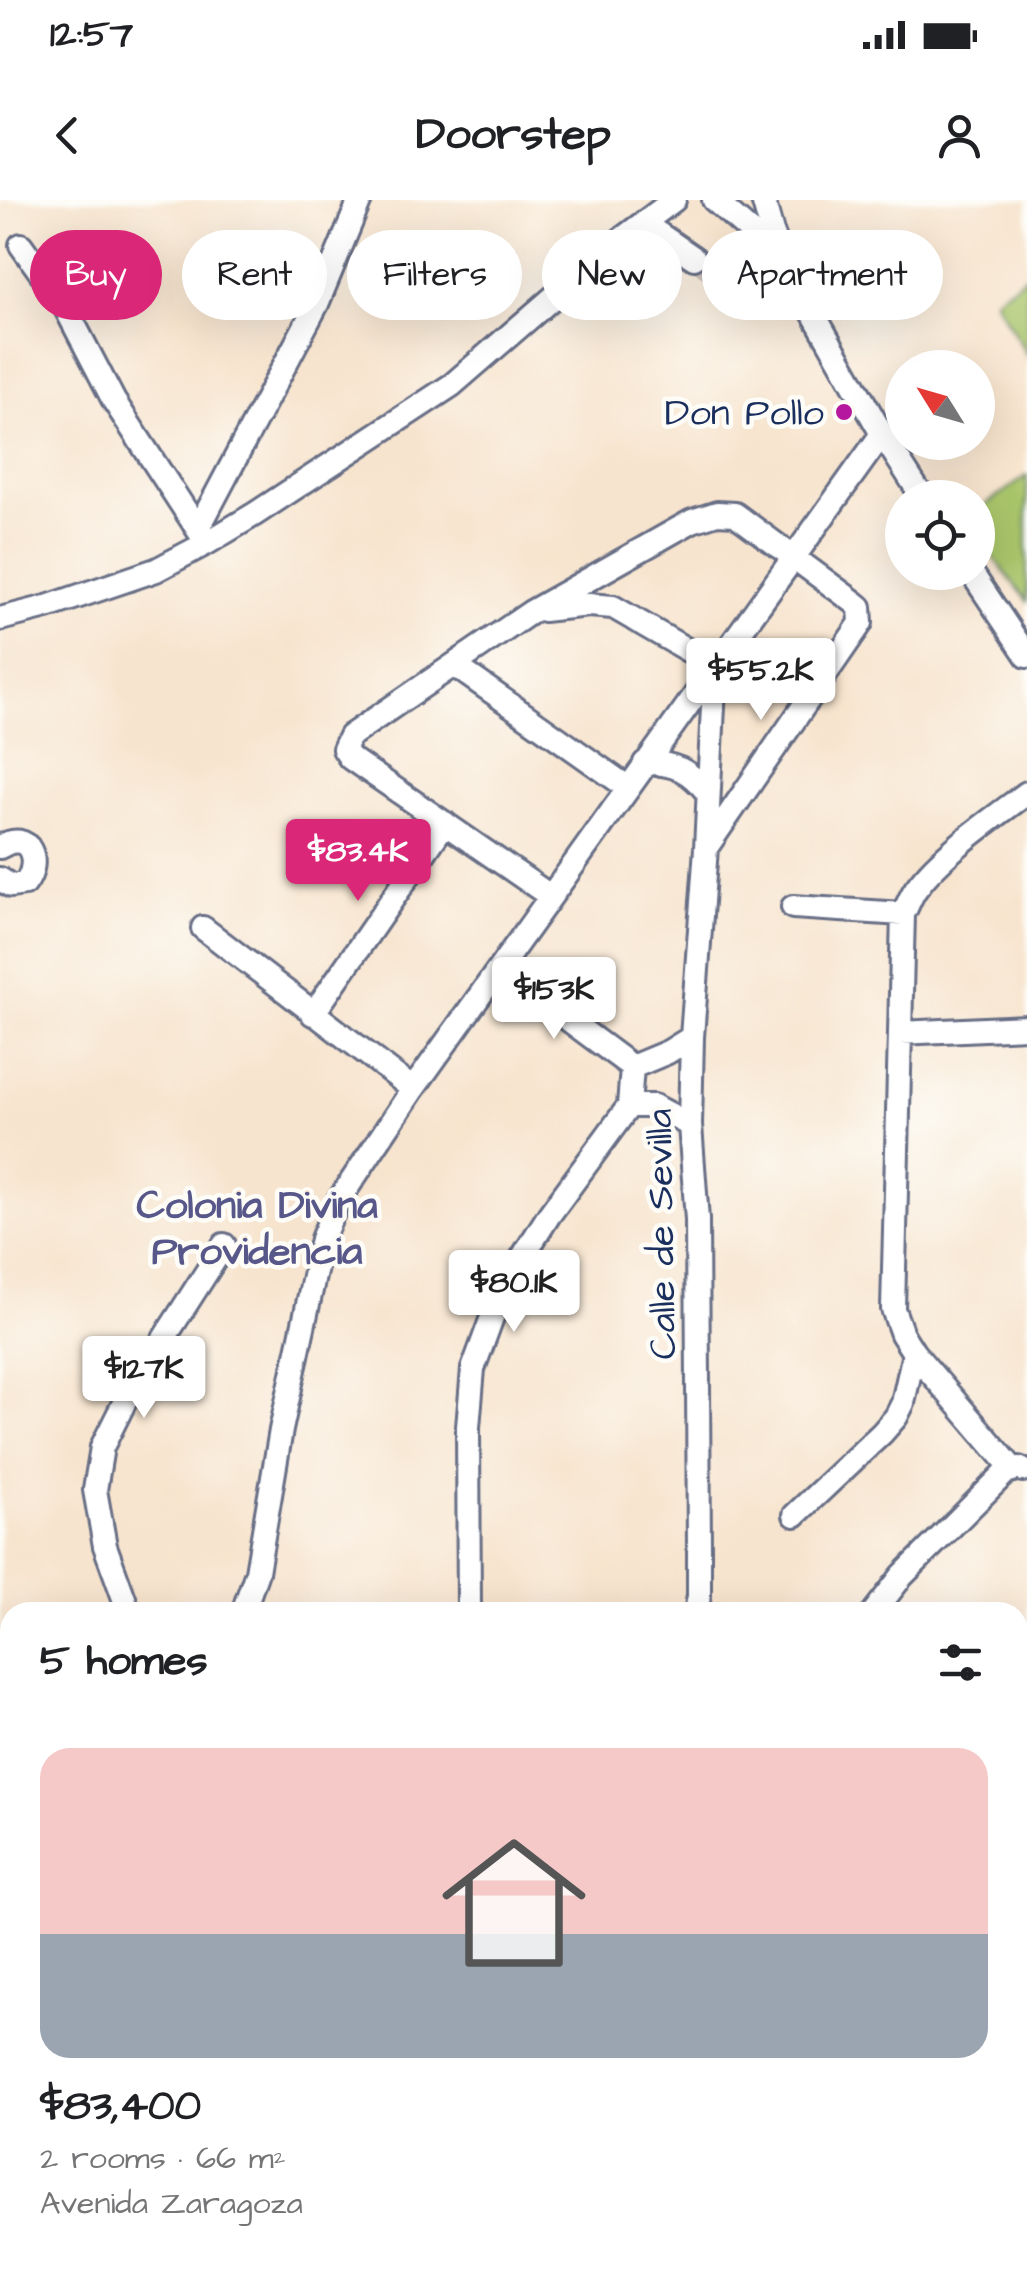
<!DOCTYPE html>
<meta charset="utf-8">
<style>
body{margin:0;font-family:"Architects Daughter",sans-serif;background:#f2f2f2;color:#202124;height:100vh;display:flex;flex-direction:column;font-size:38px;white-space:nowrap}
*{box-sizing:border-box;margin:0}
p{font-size:32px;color:#757577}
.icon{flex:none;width:55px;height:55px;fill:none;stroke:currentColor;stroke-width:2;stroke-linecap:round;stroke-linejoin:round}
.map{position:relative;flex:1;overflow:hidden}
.sheet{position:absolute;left:0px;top:1402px;width:1028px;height:672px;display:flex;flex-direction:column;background:#fff;border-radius:30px 30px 0 0;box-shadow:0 10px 40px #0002}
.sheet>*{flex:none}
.top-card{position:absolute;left:30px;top:30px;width:968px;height:90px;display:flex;gap:20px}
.needle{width:65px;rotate:307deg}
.controls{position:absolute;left:885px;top:150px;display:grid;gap:20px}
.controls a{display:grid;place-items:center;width:110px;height:110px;border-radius:50%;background:#fff;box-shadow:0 10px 40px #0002;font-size:50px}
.price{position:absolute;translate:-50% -85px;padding:0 22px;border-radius:10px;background:#fff;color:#222;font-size:32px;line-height:65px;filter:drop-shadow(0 2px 5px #0008)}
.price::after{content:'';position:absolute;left:50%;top:60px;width:30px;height:22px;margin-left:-15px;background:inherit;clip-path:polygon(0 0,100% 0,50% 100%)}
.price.current{background:#db2777;color:#fff}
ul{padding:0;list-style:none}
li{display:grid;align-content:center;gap:20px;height:530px;padding:0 40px}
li+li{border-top:2px solid #e0e0e0}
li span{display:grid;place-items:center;height:310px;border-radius:30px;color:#555}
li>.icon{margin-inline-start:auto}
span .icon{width:180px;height:180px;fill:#fffc;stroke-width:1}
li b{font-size:42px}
h2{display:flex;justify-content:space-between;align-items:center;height:120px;padding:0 40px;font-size:42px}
.tag{padding:0 35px;border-radius:45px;background:#fff;box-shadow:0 10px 40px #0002;font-size:35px;line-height:90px}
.tag.current{background:#db2777;color:#fff}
.status{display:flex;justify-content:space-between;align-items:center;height:70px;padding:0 50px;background:#fff;direction:ltr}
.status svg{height:28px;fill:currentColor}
header{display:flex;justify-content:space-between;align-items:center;height:130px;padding:0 40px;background:#fff;font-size:45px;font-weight:700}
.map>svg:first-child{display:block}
.industrial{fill:#bbc3de}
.green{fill:#a9c56b;stroke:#627a64;stroke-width:2.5}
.forest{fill:#86aa5f;stroke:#506c5e;stroke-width:2.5}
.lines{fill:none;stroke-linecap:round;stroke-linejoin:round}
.minor-tunnel{stroke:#cbc0b8;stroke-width:22;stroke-dasharray:22 11;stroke-linecap:butt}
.minor-casing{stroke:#686e85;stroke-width:28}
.minor{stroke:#fff;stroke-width:22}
.poi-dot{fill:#b5179e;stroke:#fdfcf7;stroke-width:4}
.labels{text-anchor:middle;stroke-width:9;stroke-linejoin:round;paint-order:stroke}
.poi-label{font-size:38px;fill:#1b2f5e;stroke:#fdfcf7;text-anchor:end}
.street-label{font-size:38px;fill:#1b2f5e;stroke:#fdfcf7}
.neighbourhood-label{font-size:40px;font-weight:bold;fill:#57578a;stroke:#fdfcf7}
</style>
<div class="status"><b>12:57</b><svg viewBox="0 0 49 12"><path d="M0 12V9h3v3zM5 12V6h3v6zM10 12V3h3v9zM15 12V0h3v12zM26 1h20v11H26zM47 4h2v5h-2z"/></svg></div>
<header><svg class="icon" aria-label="back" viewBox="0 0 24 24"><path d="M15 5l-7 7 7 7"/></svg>Doorstep<svg class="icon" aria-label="person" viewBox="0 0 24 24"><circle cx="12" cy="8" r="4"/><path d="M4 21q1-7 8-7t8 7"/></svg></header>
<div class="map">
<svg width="1027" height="2074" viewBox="0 0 1027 2074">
<rect width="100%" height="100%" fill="#fdfcf7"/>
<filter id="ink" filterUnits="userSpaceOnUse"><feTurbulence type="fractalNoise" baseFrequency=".01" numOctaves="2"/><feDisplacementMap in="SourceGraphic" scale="20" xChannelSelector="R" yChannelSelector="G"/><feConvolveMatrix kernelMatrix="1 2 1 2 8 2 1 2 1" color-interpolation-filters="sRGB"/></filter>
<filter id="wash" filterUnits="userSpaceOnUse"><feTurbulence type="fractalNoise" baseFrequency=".0048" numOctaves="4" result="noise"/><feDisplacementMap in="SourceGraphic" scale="40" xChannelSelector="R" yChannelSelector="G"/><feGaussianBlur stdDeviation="2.25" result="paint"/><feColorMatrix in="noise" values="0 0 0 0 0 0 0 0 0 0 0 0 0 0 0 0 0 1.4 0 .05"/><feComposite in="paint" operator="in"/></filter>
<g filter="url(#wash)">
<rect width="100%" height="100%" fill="#f7e4ce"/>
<path class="industrial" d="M83,2065H244L263,2074H79Z"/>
<path class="green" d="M1027,76V155L994,99Z
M1027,276V401L978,338V310Z"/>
<path class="forest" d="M1018,1682L1022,1687L1027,1685V2074H1017L1009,2065H1018Z
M624,2065H812L802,2074H634Z"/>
</g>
<g filter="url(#ink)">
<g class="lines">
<path class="minor-tunnel" d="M694,58L733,86"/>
<defs>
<path id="minor" d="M714,0L778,56
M763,0L772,32L784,62L882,234L923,298
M643,23L694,58
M21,45L64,105L114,201L204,339
M733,86L740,89L751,87L784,62
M198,329L317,104L360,0
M971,372L1027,456
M543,410L589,405L613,407L715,466L706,648L692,837L690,925L697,1020L699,1348V1396L696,1412
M0,419L47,407L156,370L207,343L255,314L452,185L615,44L674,0
M454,465L627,587
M645,563C675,563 689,570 708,593
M0,647C30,628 42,662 25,684L11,686L0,679
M550,696L350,558L344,549L350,536L531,412L692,321L717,313L735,314L854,402L860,407L861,423L706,648
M793,707L903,714
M203,728L413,889
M500,769L632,867L629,906
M313,814L445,623
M900,833L1027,827
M632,867L668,852L692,837
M1013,1269L914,1153L902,1134L893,1109L903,714C908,705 911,694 918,686C941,654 995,617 1027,593
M795,1315L882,1233L896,1217L903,1203L914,1153
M129,1412L105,1346L95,1290L102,1247L129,1193L224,1045
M243,1412L257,1372L281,1230L322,1039L337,1003L413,889L882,234
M469,1412L468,1227L473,1169L502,1090L549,1015L629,906H654L690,925
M874,1412L902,1376L1006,1272L1019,1268L1023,1270
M0,1464L10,1486
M0,1531L10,1520
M0,1609L10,1580
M0,1842L10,1850
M285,2065L303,2074
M944,2065L951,2074
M66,2074L69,2065"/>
</defs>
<use href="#minor" class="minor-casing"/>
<use href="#minor" class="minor"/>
</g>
</g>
<circle class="poi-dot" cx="844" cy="212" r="10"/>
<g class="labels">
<g class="poi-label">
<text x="824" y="225">Don Pollo</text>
</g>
<g class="street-label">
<text transform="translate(660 1034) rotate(-91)" y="13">Calle de Sevilla</text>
</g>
<g class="neighbourhood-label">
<text x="257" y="1018">Colonia Divina<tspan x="257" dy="46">Providencia</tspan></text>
</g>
</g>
</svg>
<div class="controls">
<a><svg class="needle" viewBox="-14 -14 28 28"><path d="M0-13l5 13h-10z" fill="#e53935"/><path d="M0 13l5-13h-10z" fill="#757577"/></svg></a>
<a><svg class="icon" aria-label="locate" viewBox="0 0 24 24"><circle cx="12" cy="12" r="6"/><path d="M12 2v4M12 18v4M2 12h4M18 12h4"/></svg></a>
</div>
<b class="price" style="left:761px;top:523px">$55.2K</b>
<b class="price current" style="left:358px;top:704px">$83.4K</b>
<b class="price" style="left:554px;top:842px">$153K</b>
<b class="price" style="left:514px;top:1135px">$80.1K</b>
<b class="price" style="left:144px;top:1221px">$127K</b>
<div class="top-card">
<a class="tag current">Buy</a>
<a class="tag">Rent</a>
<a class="tag">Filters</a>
<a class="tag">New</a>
<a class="tag">Apartment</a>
</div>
<section class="sheet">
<h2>5 homes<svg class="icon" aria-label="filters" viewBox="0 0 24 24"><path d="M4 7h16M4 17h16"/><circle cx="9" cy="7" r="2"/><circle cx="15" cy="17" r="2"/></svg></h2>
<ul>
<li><span style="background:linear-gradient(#f6c9c9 60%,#9aa5b1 0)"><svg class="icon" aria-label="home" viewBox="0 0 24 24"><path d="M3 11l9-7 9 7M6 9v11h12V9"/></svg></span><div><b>$83,400</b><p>2 rooms · 66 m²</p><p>Avenida Zaragoza</p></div></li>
</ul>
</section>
</div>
